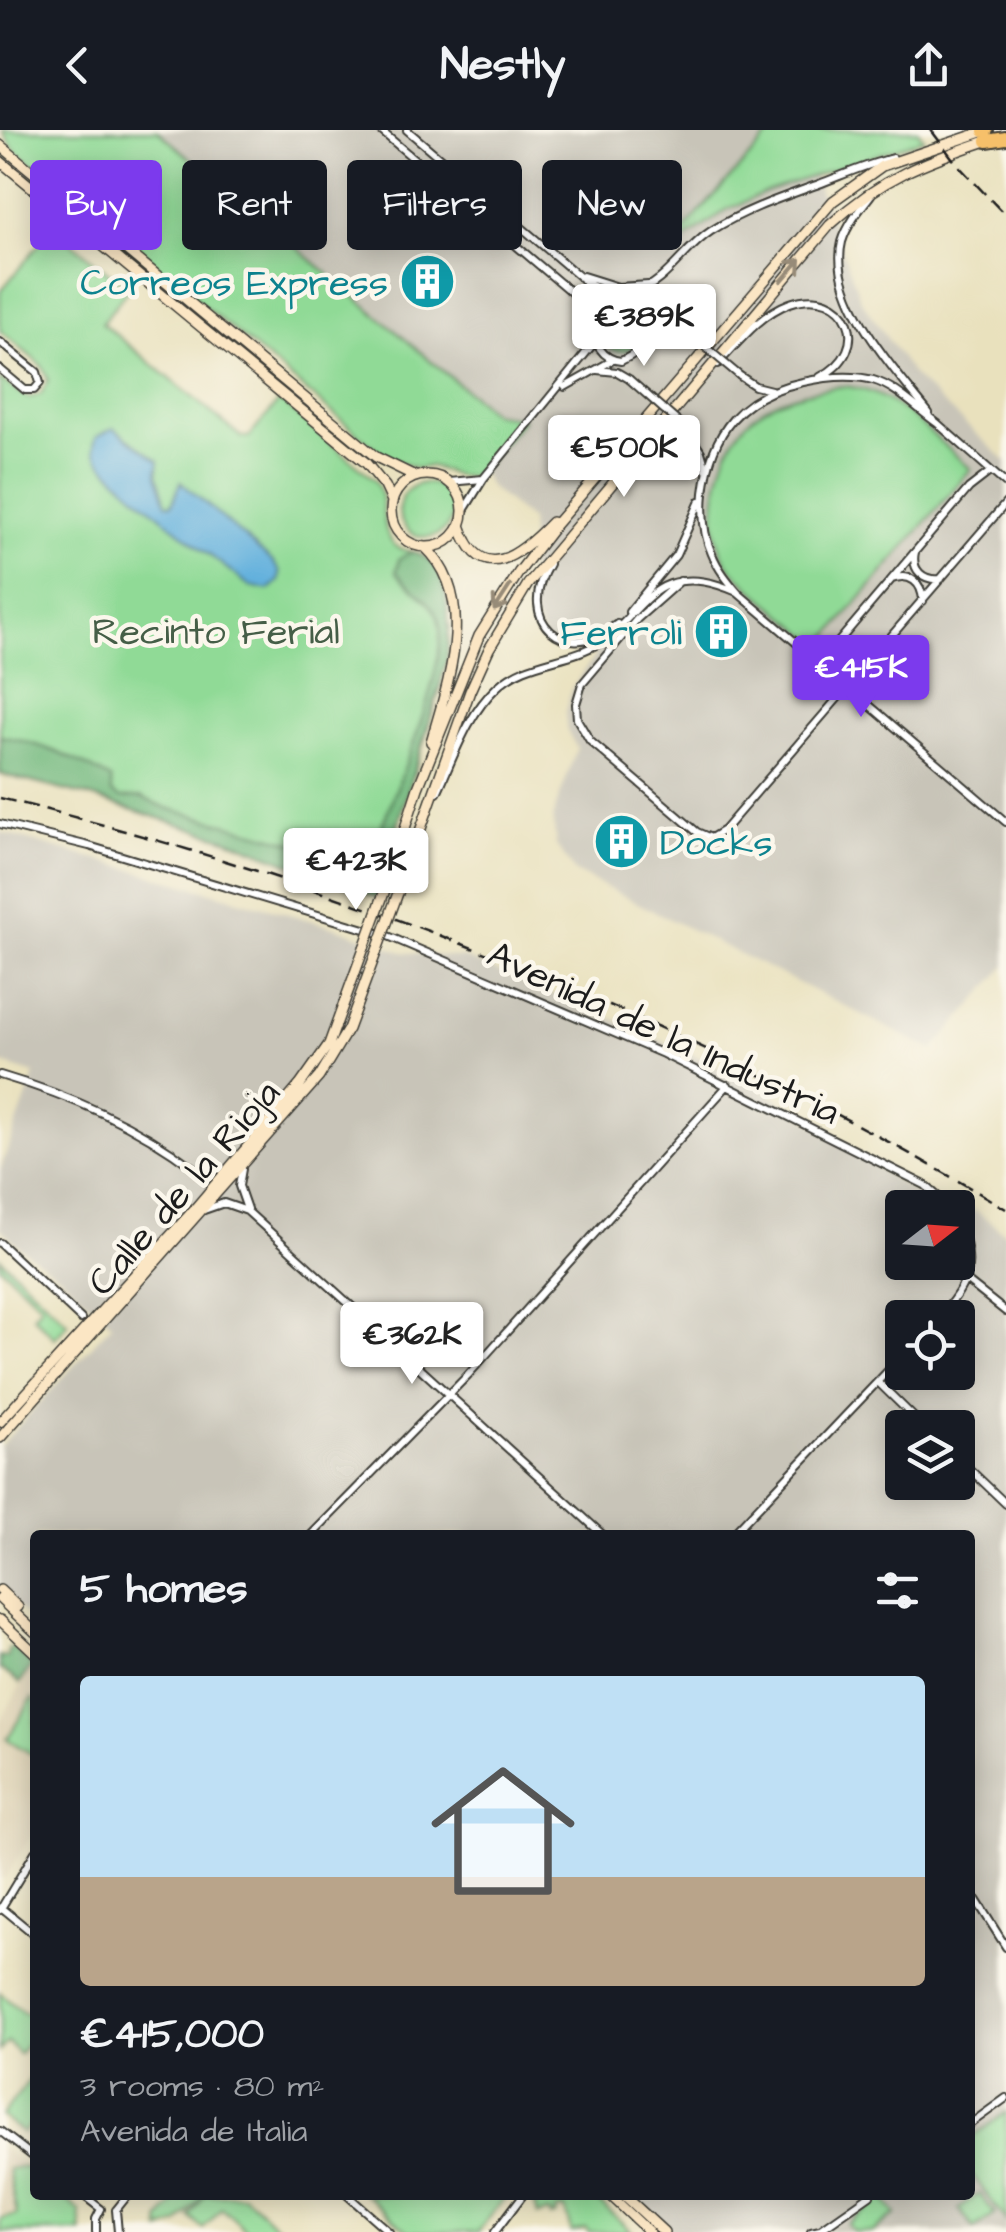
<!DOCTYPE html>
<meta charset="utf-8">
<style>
body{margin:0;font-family:"Architects Daughter",sans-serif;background:#20242c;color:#f1f3f6;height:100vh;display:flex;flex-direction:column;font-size:38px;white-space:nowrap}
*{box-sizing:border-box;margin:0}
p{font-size:32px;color:#9ea1a6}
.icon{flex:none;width:55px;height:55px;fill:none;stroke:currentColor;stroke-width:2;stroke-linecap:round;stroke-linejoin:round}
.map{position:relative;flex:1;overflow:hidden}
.panel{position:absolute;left:30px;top:1400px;width:945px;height:670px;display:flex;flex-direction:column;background:#171b24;border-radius:10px;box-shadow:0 5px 25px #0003}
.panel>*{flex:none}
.hud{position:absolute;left:30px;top:30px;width:948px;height:90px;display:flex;gap:20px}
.needle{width:65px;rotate:73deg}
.tools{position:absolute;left:885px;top:1060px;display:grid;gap:20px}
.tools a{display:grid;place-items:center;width:90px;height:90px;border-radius:10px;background:#171b24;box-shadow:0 5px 25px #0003;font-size:50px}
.price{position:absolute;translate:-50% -85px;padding:0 22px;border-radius:10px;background:#fff;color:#222;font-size:32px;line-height:65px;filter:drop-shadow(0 2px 5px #0008)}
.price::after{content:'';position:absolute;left:50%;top:60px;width:30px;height:22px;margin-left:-15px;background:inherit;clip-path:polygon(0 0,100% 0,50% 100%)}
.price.on{background:#7c3aed;color:#fff}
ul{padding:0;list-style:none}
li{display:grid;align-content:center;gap:20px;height:530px;padding:0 50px}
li+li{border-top:2px solid #363941}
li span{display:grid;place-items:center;height:310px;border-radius:10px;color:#555}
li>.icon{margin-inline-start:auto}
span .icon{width:180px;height:180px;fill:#fffc;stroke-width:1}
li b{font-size:42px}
h2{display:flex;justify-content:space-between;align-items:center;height:120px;padding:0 50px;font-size:42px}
.tag{padding:0 35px;border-radius:10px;background:#171b24;box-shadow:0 5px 25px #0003;font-size:35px;line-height:90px}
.tag.on{background:#7c3aed;color:#fff}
header{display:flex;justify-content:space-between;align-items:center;height:130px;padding:0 50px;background:#171b24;font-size:45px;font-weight:700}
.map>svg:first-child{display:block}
.built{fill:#ded2b4}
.industrial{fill:#c8c4b8;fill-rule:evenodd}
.green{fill:#90da96;stroke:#567b59;stroke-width:2.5}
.forest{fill:#74ba7f;stroke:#486b4e;stroke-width:2.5}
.water{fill:#63b1dd;stroke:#40667c;stroke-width:2.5}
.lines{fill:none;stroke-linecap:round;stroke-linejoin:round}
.minor-casing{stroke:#3b3a34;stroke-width:10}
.secondary-casing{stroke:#3b3a34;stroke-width:12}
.motorway-casing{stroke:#3b3a34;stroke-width:16}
.minor{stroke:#fff;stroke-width:6}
.secondary{stroke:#fbe6c4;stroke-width:9}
.motorway{stroke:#f6c06b;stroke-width:12}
.rail{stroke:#1c1c1c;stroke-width:2.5;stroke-dasharray:15 8;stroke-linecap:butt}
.minor-bridge-casing{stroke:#3b3a34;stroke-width:10;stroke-linecap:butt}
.secondary-bridge-casing{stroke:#3b3a34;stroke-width:12;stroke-linecap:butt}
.minor-bridge{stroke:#fff;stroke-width:6}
.secondary-bridge{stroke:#fbe6c4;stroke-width:9}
.oneway{stroke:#978b78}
.labels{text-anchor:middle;stroke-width:9;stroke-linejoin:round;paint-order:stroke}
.culture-label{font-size:38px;fill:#0d838f;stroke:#fbf7ec;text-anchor:end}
.park-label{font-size:38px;fill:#455e47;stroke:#fbf7ec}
.street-label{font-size:38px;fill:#1c1c1c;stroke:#fbf7ec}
</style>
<header><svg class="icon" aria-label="back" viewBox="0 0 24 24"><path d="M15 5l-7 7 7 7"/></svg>Nestly<svg class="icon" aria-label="share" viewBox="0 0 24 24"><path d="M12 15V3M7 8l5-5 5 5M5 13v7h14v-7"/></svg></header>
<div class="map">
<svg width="1006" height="2102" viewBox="0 0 1006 2102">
<rect width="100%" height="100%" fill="#fbf7ec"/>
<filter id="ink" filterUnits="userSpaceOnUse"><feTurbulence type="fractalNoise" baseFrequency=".01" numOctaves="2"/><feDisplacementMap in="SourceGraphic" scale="20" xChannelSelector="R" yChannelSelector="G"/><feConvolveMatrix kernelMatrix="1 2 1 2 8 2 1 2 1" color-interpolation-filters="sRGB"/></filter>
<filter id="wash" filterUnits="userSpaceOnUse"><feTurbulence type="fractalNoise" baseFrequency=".0048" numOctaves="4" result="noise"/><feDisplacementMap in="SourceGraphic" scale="40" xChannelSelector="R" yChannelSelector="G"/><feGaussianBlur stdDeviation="2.25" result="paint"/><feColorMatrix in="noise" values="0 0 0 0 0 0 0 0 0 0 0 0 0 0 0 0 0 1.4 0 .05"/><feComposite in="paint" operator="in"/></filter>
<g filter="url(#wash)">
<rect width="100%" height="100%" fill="#e9e1bd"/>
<path class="built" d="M32,1535L35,1538V1699L6,1747L0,1750V1592Z
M0,2017L35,2045L28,2084L0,2089Z"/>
<path class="industrial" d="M157,0H796L861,170L914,247L1006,331V836L933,920L575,742L556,715L553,685L577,618L567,601L565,582L571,559L595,525L564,519L545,509L529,475L530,390L489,356L480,341L522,290L493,283Z
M0,702L338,798L402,822L465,828L628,895L752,952L924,1069L976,1081L1006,1104V2102H670L631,2065H970V1405H35V1494L0,1459V1316L112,1194L60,1146L21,1118L0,1098V1040L35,944L0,933ZM902,1078H958V1132H902ZM902,1188H958V1242H902ZM902,1298H958V1352H902Z"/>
<path class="green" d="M2,0H157L493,283L523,289L480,341L470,347L456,346L431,336L417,339L386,327L13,18Z
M774,0H918L924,9L769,61L728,79L686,109L671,126L665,120Z
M53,97L128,159L102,193L241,307H249L280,270L375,350C388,369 378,395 393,413C400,421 406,420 415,422C422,424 430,431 436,436L450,497L440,559L376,767L230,710L91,667L0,644V249L28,268L41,264L48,250L42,236L0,201V162Z
M632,173L647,182V200L629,220C612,224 604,217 600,200L621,174Z
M843,256C894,259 933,307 971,339L821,515C798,496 742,455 727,433C714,412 713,389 716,366C727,285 768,266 843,256Z
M399 380a27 27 0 1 1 54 0a27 27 0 1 1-54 0Z
M0,1128L68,1193L55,1208L33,1186L41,1175L0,1136Z
M32,1568L35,1571V1626L7,1609Z
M0,1863L24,1883H35V1903L19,1924L8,1912L0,1921Z
M35,1943V1988L23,2003L1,1986Z
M1006,1982V2091L970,2042V2009Z
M24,2036L35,2045V2065H61L80,2081L82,2102H0V2089L17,2085L8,2039Z
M979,2063L995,2084L974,2099L959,2079Z
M181,2065H204L179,2094L161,2100L160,2090Z
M205,2065H244L283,2102H248L222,2078L203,2099L190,2087Z
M366,2065H507L478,2102H409Z
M539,2065H592L632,2102H588L586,2098L571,2102L565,2078L556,2080L557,2084L551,2086L549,2082L538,2085L534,2071Z
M882,2067L896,2084L873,2102H854L847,2094Z"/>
<path class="forest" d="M411,422C453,427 450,500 447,531L376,767L230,710L91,667L0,644V606C41,613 74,628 111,649L112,663L121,668L141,667L167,678L335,724L342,733L360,736L367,733C385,685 453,533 438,488C432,471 408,456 396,442L399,429Z
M13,1517L32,1535L20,1553L0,1539V1526L8,1527V1519Z"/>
<path class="water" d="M114,298L159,331L157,344L166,374H172L181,352L273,432L280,442L279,451L269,460L250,456C225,437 101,344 95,322C93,316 95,312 96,307Z"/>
</g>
<g filter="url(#ink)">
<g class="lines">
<defs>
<path id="minor" d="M380,0L579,169C595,189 589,228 621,231C643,221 660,203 655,178
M407,0L587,153L614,166H641L672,189
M871,65C860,79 847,95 842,112C828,168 897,243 929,283
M583,146L618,157L649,155
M633,164C668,152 682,120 711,101C744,80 783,67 819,54C843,45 867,34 893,28
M594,201L619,167
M0,212L37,242L40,253L34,260H25L0,239
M718,234C739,212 760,184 790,173C847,153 876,219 820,247
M597,240L617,242L629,249
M740,246L755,256L771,260
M565,257L613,230
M937,293C917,279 897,257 873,250C851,244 825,247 803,252C741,265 711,301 704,363C702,383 704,406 712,424C718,439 728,451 738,463L1006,692
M937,293L1006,354
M687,300L701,322L706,339
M449,352L483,349
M463,382L484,348L594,213
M915,422C911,440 923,451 941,449
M549,434C515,491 565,536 617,494
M892,449C910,443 922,452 923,471
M680,451L637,489L582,554L576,574L577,589L590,611L697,702L711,708L724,700L1006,373
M629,482L676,425L700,371
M824,535L829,523L969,358L991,341
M437,663C454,627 467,585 497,557C526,529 567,533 601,512C626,497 642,464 670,454C693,446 716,453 737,462
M0,694L89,716L388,806L663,924L925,1055L951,1078
M0,945C71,966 136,994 195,1039
M242,1039L239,1056L247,1079
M204,1080L224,1073L247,1081L603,1405
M0,1113L81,1189
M967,1151L1006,1182
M938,1188C970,1154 977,1133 958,1089
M879,1253L925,1298
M958,1328L1006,1374
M311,1405L468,1245L728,955
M732,1405L902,1226
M970,1760L1006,1817
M1,1777L35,1805
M0,1780L35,1722
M970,1994L1006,1968
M0,2001L35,2028
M83,2065L101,2079
M347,2065L389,2102
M116,2080L118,2102
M116,2080L128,2065
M96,2102V2089L101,2079
M495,2102L523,2065
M811,2102L820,2100L870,2065"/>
<path id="secondary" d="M0,15L376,327L415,346
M0,31L366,333L385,356L392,371
M391 381a36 36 0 1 1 72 0a36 36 0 1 1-72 0Z
M460,395C481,459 522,423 552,392
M425,417C479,468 448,552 431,612
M385,760L418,658L479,506L519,442L556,394L833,71L882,36L985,1
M398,763L470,561L489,519L528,454L830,95C882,47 924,32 989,10
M0,1292L192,1082L300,955L329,914L364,818
M0,1308L319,947L348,899L376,823
M0,1460L18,1477
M0,1469L35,1502
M0,1490L35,1523
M610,2065L649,2102
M624,2065L664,2102"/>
<path id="motorway" d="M984,1L987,0
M987,11L1006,8"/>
</defs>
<use href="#minor" class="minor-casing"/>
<use href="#secondary" class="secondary-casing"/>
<use href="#motorway" class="motorway-casing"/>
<use href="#minor" class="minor"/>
<use href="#secondary" class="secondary"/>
<use href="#motorway" class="motorway"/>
<path class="rail" d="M931,0L956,33L1006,86
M0,668C353,755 694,893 1006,1079"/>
<defs>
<path id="minor-bridge" d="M672,189L740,246
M629,249L687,300"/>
<path id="secondary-bridge" d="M364,818L385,760
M376,823L398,763"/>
</defs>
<use href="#minor-bridge" class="minor-bridge-casing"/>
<use href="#secondary-bridge" class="secondary-bridge-casing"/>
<use href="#minor-bridge" class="minor-bridge"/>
<use href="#secondary-bridge" class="secondary-bridge"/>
</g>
<defs><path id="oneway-shaft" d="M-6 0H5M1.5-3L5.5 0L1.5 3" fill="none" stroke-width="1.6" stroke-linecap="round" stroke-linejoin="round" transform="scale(2.5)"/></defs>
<g class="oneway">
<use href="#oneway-shaft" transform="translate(791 140) rotate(-49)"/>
<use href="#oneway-shaft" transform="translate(502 468) rotate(123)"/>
</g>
</g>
<defs>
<symbol id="building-disc" viewBox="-11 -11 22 22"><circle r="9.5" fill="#0f9aa8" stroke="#fbf7ec"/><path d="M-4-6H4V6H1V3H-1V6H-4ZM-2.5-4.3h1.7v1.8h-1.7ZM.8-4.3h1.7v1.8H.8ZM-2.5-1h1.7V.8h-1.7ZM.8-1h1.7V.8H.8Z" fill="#fff"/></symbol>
</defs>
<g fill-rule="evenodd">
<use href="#building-disc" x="396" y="120" width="63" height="63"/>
<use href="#building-disc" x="690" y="470" width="63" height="63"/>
<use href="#building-disc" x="590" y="680" width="63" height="63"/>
</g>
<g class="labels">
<g class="culture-label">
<text x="388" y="165">Correos Express</text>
<text x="682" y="515">Ferroli</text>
<text x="660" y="725" text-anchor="start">Docks</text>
</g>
<g class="park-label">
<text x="216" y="514">Recinto Ferial</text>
</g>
<g class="street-label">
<text transform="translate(664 902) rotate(25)" y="13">Avenida de la Industria</text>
<text transform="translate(183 1057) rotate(-49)" y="13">Calle de la Rioja</text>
</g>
</g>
</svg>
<div class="tools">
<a><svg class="needle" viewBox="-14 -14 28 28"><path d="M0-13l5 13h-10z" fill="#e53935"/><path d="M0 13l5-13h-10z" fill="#9ea1a6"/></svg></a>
<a><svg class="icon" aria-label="locate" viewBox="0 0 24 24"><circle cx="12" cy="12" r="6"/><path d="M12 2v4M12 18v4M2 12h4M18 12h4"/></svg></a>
<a><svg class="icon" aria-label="layers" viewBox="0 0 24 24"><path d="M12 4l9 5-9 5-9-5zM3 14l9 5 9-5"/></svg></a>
</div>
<b class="price" style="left:644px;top:239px">€389K</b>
<b class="price" style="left:624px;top:370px">€500K</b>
<b class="price on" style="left:861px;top:590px">€415K</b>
<b class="price" style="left:356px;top:783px">€423K</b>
<b class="price" style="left:412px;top:1257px">€362K</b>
<div class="hud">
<a class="tag on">Buy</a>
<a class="tag">Rent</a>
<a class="tag">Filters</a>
<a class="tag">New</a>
</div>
<section class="panel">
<h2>5 homes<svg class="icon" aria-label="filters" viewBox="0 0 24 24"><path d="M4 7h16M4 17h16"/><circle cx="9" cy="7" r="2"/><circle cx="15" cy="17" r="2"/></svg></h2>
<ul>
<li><span style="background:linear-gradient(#bfe0f5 65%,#b9a48a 0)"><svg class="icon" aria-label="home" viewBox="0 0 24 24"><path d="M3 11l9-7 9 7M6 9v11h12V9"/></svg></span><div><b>€415,000</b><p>3 rooms · 80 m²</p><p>Avenida de Italia</p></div></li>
</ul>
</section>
</div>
